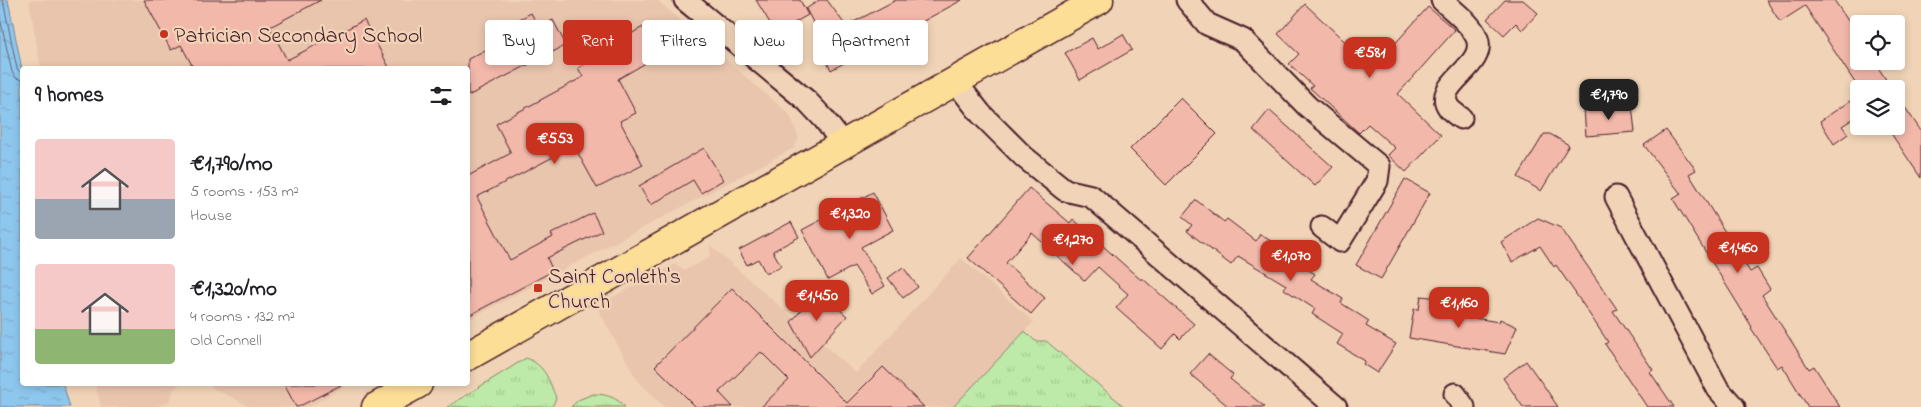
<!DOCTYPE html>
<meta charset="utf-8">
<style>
body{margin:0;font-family:"Indie Flower",sans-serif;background:#f2f2f2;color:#202124;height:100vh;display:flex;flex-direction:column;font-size:19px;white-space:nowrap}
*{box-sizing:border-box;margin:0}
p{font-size:16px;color:#757577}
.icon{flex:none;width:28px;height:28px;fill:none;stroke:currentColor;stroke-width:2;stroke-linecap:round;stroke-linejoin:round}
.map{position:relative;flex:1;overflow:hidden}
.details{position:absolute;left:20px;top:66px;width:450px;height:320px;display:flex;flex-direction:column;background:#fff;border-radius:5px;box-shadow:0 2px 8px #0003}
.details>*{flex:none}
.hud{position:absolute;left:485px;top:20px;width:475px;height:45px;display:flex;gap:10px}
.fabs{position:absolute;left:1850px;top:15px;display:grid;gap:10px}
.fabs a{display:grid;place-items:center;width:55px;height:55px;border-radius:5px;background:#fff;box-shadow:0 2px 8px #0003;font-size:25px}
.price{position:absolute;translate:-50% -42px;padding:0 11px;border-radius:10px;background:#c8321e;color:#fff;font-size:16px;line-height:32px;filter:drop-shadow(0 1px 2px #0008)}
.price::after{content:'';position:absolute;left:50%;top:30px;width:15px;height:11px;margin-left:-8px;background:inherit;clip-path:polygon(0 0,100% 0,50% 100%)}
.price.selected{background:#222;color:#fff}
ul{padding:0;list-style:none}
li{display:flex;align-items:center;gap:15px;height:125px;padding:0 15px}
li span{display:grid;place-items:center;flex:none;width:140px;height:100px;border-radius:5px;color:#555}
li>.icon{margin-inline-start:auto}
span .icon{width:60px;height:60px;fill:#fffc;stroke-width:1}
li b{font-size:21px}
h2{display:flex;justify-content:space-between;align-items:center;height:60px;padding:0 15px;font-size:21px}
.chip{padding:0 18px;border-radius:5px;background:#fff;box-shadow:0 2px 8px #0003;font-size:18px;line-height:45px}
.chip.selected{background:#c8321e;color:#fff}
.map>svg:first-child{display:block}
.built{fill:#eac5ae}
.grass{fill:url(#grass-tufts);stroke:#84846a}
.water{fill:url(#water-ripples);stroke:#73849f}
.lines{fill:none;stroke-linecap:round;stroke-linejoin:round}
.shore{stroke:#656279;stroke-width:1}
.building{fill:#f2b8aa;stroke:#4a1f2b}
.minor-casing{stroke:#4a1f2b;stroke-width:25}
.major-casing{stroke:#4a1f2b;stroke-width:31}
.minor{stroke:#f1d4b7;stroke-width:21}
.major{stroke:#fdde96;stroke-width:28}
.poi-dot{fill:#c8321e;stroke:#f1d4b7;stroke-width:2}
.labels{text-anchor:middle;stroke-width:4.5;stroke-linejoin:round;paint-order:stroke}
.poi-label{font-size:22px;fill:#4a1f2b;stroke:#f1d4b7;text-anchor:start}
</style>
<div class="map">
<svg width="1921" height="407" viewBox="0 0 1921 407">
<defs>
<pattern id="grass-tufts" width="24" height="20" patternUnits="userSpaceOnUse" patternTransform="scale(1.25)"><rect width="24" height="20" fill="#bdeaa8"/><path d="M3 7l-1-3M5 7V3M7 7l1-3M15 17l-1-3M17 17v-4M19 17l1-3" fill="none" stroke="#a4c891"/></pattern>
<pattern id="water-ripples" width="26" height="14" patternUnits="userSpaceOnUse" patternTransform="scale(1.25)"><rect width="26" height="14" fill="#8ec7ed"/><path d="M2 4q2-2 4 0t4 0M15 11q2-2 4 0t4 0" fill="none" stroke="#7caacb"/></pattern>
</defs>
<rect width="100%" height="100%" fill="#f1d4b7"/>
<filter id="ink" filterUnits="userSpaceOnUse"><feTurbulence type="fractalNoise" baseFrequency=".02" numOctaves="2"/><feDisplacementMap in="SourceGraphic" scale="10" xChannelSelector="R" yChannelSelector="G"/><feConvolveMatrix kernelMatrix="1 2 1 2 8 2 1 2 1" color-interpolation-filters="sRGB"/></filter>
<g filter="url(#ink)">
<path class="built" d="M29,0H657L790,115L799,138L794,148L468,320V69H41Z
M710,245L856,373L961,258L1034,322L1025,331L1035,341H1046L1125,407H664L637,380L596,306L675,264L685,270L710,257Z
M95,384H180L174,389L169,402L156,407H101Z
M210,384H349L309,407H250L213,388Z"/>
<path class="grass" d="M1025,331L1035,341H1046L1125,407H953Z
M526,358C545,365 549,380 556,398L552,407H447Z
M593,394C606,394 616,397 625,407H571L578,400Z"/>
<path class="water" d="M0,0H8L22,69V384H63L70,407H0Z"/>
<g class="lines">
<path class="shore" d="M3,0L17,69L22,74
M0,18L12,72L16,78L22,80"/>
</g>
<path class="building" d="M144,0H321L270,27L287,60L364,20L390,69H194L181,45L171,50Z
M756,0H800L808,15L776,33Z
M819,0H827L846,26L896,0H962L883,43L886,48L870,56L867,51L831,70L822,53L828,51L806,9Z
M1505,0H1523L1538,13L1522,30L1516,23L1504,35L1487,19Z
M1766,0H1834L1859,37V61H1874L1892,89H1859L1805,6L1780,22Z
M1305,4L1373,68L1428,7L1455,30L1398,94L1441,135L1406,172L1388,155L1395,148L1368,124L1359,133L1310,88L1313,86L1289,64L1299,54L1278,34Z
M531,13L539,27L553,20L566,45L468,96V59L501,42L495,32Z
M643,27L658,56L618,79L636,113L620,121L643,165L597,188L574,146L477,197L510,260L553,237L551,234L593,213L602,231L547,258L553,271L468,316V176L511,153L496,124L583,77L578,68L624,43L622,39Z
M1123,34L1132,50L1080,80L1065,53L1092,38L1098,49Z
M1896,94L1921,131V178L1886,126H1896Z
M1859,95V115L1842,126L1848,134L1834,144L1820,121Z
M1181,98L1217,134L1166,185L1130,149Z
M1632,105L1635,132L1586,136L1584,109Z
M1269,110L1333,167L1315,186L1253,130Z
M1666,130L1696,170L1689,174L1750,272L1757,268L1770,289L1762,295L1809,369L1814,366L1840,407H1808L1782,365L1777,368L1751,328L1752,327L1673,199L1681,194L1644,145Z
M1544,134H1550L1569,145L1541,191L1518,177Z
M704,148L723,180L701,193L693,180L651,205L639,186Z
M1405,179L1430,193L1381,279L1356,265Z
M1029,188L1070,223L1073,219L1141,280L1142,278L1194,324L1180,339L1175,334L1162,349L1116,308L1128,294L1098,267L1085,281L1032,233L1006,263L1045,298L1031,314L968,258Z
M873,192L893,230L861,247L885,286L872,294L854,266L828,280L802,230Z
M1196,200L1224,222L1227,219L1256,241L1260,234L1286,251L1284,254L1315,274L1311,279L1343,299L1341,303L1369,321L1366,326L1396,344L1377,373L1363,364L1365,361L1337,344L1343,334L1312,314L1315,309L1284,289L1286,285L1238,256L1231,265L1187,231L1192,225L1182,217Z
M1538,218L1561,228L1617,309L1613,311L1653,370L1650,372L1674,407H1647L1605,344L1608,342L1582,303L1556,265L1554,267L1540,246L1512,262L1501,242Z
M791,222L799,237L773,251L781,266L766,274L758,259L747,265L739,250Z
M903,267L918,287L903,298L888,278Z
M732,288L847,403L883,367L924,407H761L789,380L761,352L719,392L733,407H696L655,366Z
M818,291L847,316L810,357L791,322Z
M1421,296L1439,298L1437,312L1499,322L1500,319L1517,327L1505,354L1409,338L1414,309H1419Z
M1208,354L1233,375L1230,379L1265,407H1229L1190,374Z
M1526,361L1544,386L1558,407H1523L1503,378Z
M284,384H343L298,407H296Z"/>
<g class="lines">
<defs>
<path id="minor" d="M685,0L807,101L824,119L843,144
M1187,0L1207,24L1243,40L1307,106L1379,166L1377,181L1340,241L1322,227
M1442,0C1453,11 1471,23 1477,38C1488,67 1431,84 1449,108C1452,112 1457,115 1461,118
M955,81L981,114L1024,157L1065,190L1091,196L1336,407
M1616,197L1718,389L1734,407
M1455,394L1464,407"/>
<path id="major" d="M468,356L1099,0
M376,407L418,384"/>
</defs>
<use href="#minor" class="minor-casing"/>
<use href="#major" class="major-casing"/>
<use href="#minor" class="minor"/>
<use href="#major" class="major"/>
</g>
</g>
<g class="poi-dot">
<circle cx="164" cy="34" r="5"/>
<rect x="533" y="283" width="10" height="10" rx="2.5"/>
</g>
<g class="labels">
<g class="poi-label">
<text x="174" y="42">Patrician Secondary School</text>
<text x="548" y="283">Saint Conleth's<tspan x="548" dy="25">Church</tspan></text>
</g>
</g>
</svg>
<div class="fabs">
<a><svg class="icon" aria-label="locate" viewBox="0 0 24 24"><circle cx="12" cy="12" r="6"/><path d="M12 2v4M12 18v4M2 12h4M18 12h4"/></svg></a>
<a><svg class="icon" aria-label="layers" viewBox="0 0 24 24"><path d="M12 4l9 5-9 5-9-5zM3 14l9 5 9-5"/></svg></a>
</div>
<b class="price" style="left:1370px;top:79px">€581</b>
<b class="price selected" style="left:1609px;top:121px">€1,790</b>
<b class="price" style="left:555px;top:165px">€553</b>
<b class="price" style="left:850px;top:240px">€1,320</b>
<b class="price" style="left:1073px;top:266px">€1,270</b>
<b class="price" style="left:1738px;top:274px">€1,460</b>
<b class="price" style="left:1291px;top:282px">€1,070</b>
<b class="price" style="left:817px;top:322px">€1,450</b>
<b class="price" style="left:1459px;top:329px">€1,160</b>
<div class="hud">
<a class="chip">Buy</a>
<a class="chip selected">Rent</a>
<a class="chip">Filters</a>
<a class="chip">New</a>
<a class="chip">Apartment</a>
</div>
<section class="details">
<h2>9 homes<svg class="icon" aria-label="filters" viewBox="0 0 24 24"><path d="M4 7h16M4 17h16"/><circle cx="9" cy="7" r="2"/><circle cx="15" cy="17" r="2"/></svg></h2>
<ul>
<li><span style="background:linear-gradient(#f6c9c9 60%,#9aa5b1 0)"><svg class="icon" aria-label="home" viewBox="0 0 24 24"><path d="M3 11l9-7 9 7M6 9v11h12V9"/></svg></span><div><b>€1,790/mo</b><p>5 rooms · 153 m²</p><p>House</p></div></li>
<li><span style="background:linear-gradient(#f6c9c9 65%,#8fb573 0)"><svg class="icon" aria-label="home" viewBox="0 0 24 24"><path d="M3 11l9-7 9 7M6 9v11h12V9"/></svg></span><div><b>€1,320/mo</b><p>4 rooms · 132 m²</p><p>Old Connell</p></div></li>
</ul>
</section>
</div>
